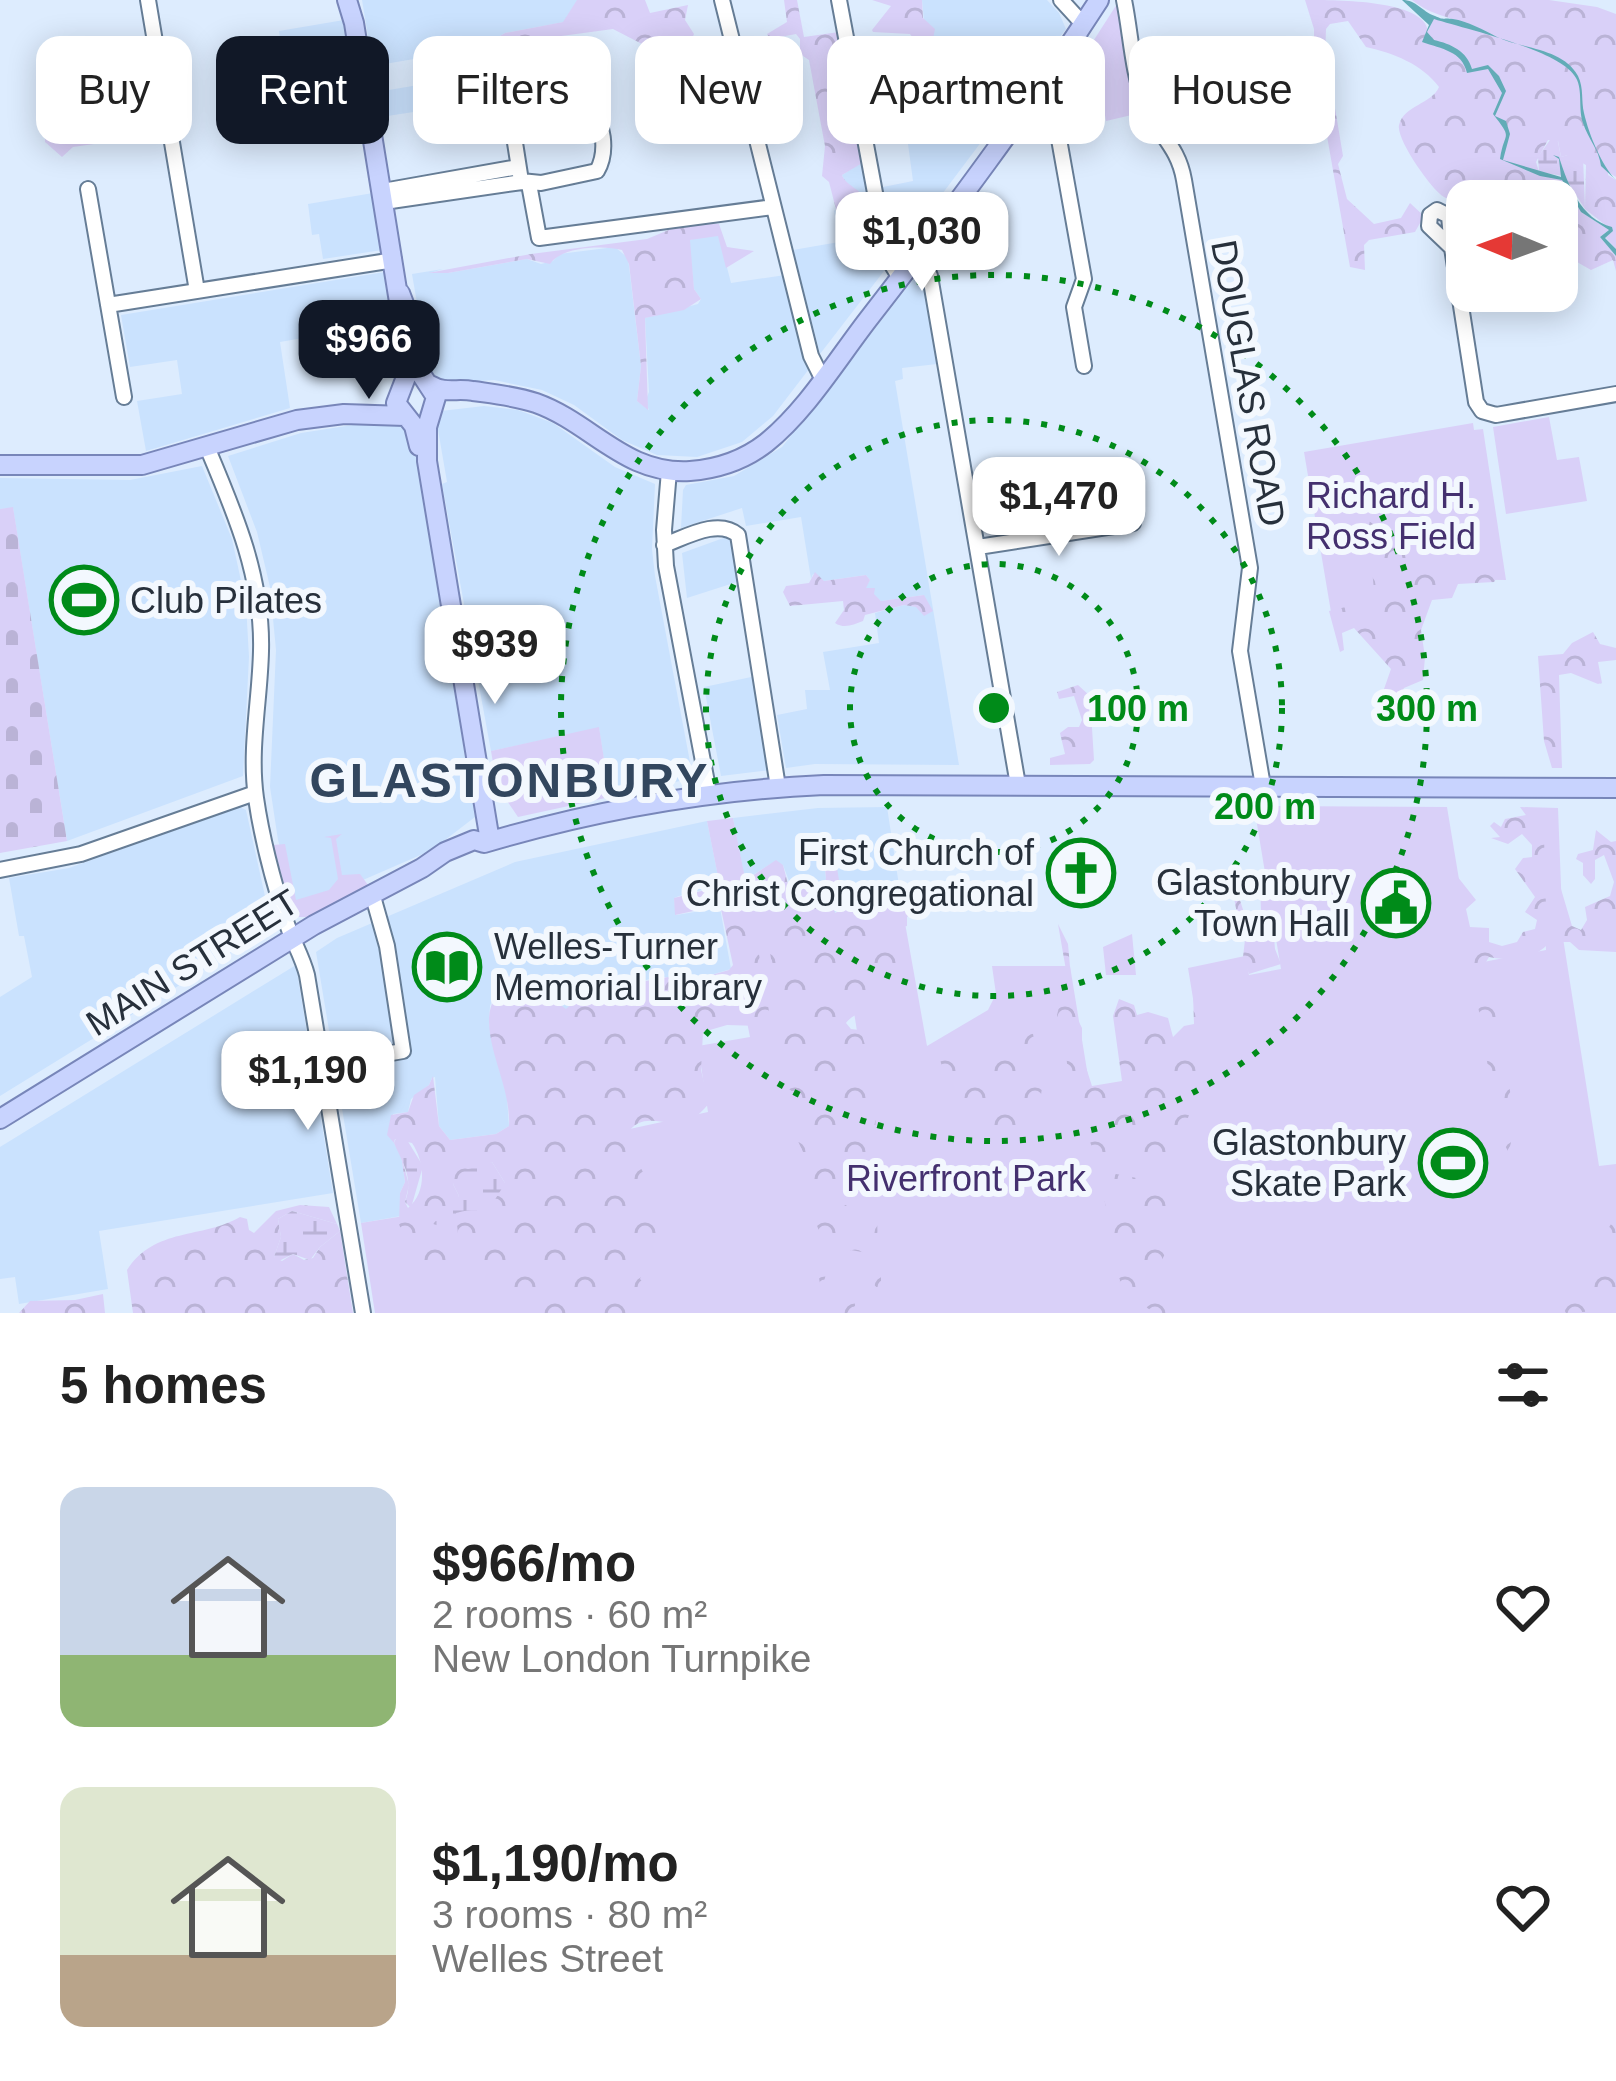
<!DOCTYPE html>
<meta charset="utf-8">
<style>
body{margin:0;font-family:Helvetica,sans-serif;background:#f2f2f2;color:#222;height:100vh;display:flex;flex-direction:column;font-size:45px;white-space:nowrap}
*{box-sizing:border-box;margin:0}
p{font-size:39px;color:#767676}
.icon{flex:none;width:66px;height:66px;fill:none;stroke:currentColor;stroke-width:2;stroke-linecap:round;stroke-linejoin:round}
.map{position:relative;height:1313px;overflow:hidden}
.drawer{display:flex;flex-direction:column;background:#fff;flex:1}
.drawer>*{flex:none}
.top-card{position:absolute;left:36px;top:36px;width:1545px;height:108px;display:flex;gap:24px}
.needle{width:78px;rotate:271deg}
.fabs{position:absolute;left:1446px;top:180px;display:grid;gap:24px}
.fabs a{display:grid;place-items:center;width:132px;height:132px;border-radius:24px;background:#fff;box-shadow:0 6px 30px #0003;font-size:60px}
.price{position:absolute;translate:-50% -102px;padding:0 27px;border-radius:24px;background:#fff;color:#222;font-size:39px;line-height:78px;filter:drop-shadow(0 3px 6px #0008)}
.price::after{content:'';position:absolute;left:50%;top:72px;width:36px;height:27px;margin-left:-18px;background:inherit;clip-path:polygon(0 0,100% 0,50% 100%)}
.price.current{background:#111827;color:#fff}
ul{padding:0;list-style:none}
li{display:flex;align-items:center;gap:36px;height:300px;padding:0 60px}
li span{display:grid;place-items:center;flex:none;width:336px;height:240px;border-radius:24px;color:#555}
li>.icon{margin-inline-start:auto}
span .icon{width:144px;height:144px;fill:#fffc;stroke-width:1}
li b{font-size:51px}
h2{display:flex;justify-content:space-between;align-items:center;height:144px;padding:0 60px;font-size:51px}
.pill{padding:0 42px;border-radius:24px;background:#fff;box-shadow:0 6px 30px #0003;font-size:42px;line-height:108px}
.pill.current{background:#111827;color:#fff}
.map>svg:first-child{display:block}
.built{fill:#cae2fe}
.green{fill:#d9d0f8}
.forest{fill:url(#forest-crowns);fill-rule:evenodd}
.wetland{fill:url(#wetland-marsh)}
.cemetery{fill:url(#cemetery-stones)}
.water{fill:#62acb7}
.lines{fill:none;stroke-linecap:round;stroke-linejoin:round}
.minor-casing{stroke:#667d96;stroke-width:18}
.major-casing{stroke:#7886b9;stroke-width:22}
.minor{stroke:#fff;stroke-width:14}
.major{stroke:#c8d3fe;stroke-width:18}
.ring{fill:none;stroke:#008b19;stroke-width:6;stroke-dasharray:6 12}
.labels{text-anchor:middle;stroke-width:12;stroke-linejoin:round;paint-order:stroke}
.street-label{font-size:36px;fill:#27303b;stroke:#f3f8fe}
.park-label{font-size:36px;fill:#44306f;stroke:#f3f8fe}
.poi-label{font-size:36px;fill:#27303b;stroke:#f3f8fe;text-anchor:end}
.district-label{font-size:48px;font-weight:bold;letter-spacing:3px;fill:#32465e;stroke:#f3f8fe}
.centre{fill:#008b19;stroke:#f3f8fe;stroke-width:6}
.ring-label{font-size:36px;text-anchor:middle;font-weight:bold;fill:#008b19;stroke:#f3f8fe;stroke-width:12;stroke-linejoin:round;paint-order:stroke}
</style>
<div class="map">
<svg width="1616" height="1313" viewBox="0 0 1616 1313">
<defs>
<pattern id="forest-crowns" width="20" height="18" patternUnits="userSpaceOnUse" patternTransform="scale(3)"><rect width="20" height="18" fill="#d9d0f8"/><path d="M2 6a3 3 0 1 1 6 0M12 15a3 3 0 1 1 6 0" fill="none" stroke="#bab3d6"/></pattern>
<pattern id="wetland-marsh" width="20" height="14" patternUnits="userSpaceOnUse" patternTransform="scale(3)"><rect width="20" height="14" fill="#d9d0f8"/><path d="M1 5h8M5 5V1M11 12h8M15 12V8" fill="none" stroke="#bab3d6"/></pattern>
<pattern id="cemetery-stones" width="16" height="16" patternUnits="userSpaceOnUse" patternTransform="scale(3)"><rect width="16" height="16" fill="#d9d0f8"/><path d="M2 7V4a2 2 0 0 1 4 0v3zM10 15v-3a2 2 0 0 1 4 0v3z" fill="#bab3d6"/></pattern>
</defs>
<rect width="100%" height="100%" fill="#ddecfe"/>
<path class="built" d="M362,0H577L578,4L564,22L505,33L500,36L502,44L373,66Z
M922,0H1047L1059,13L1066,29L891,262L878,188L913,181L905,122L911,92L928,63Z
M344,20L355,85L243,103L236,60L282,52L279,31Z
M442,81L446,107L381,117L377,92Z
M861,163L884,271L820,354L793,250L839,242L834,210L838,213L845,182L842,175Z
M373,193L382,250L323,259L319,234L312,235L308,204Z
M713,235L719,236L731,283L785,275L809,369L773,416L742,442L697,457L657,455L622,440L574,405L542,390L494,380L448,383L437,379L428,367L412,274L443,269L430,273H448L527,259L541,264L553,261L559,254L615,247L628,258L641,366L637,401L649,410L645,402L649,392L645,318L698,304L701,299L694,289L689,240Z
M920,271L937,364L902,368L903,379L895,381L959,765L815,764L786,768L777,715L807,709L805,690H830L823,652L879,643L875,613L904,605L917,607L924,595L881,601L865,588L870,580L866,575L824,581L813,574L811,579L801,517L746,526L742,508L681,528L683,490L686,485L734,476L782,447Z
M385,272L394,322L280,342L290,408L146,451L137,401L182,394L177,360L130,367L121,315Z
M484,406L518,410L553,423L615,467L655,484L652,549L655,576L693,778L610,797L599,728L491,751L442,484L447,482L436,418L441,411Z
M398,418L411,426L475,817L432,850L317,900L298,912L278,840L270,787L276,650L270,587L257,532L228,456L301,433Z
M202,466L232,539L246,604L249,657L243,776L67,841L13,508L0,509V478L130,480Z
M729,536L733,539L740,581L687,598L682,553Z
M756,676L771,770L721,776L704,687Z
M240,807L246,810L272,928L0,1096V997L32,977L24,936H19L9,878L69,868Z
M887,807L902,905L896,908L871,886L860,889L847,907L834,913L828,893L838,889L824,862L826,879L822,883L808,882L792,889L783,865L772,863L745,880L733,818L818,808Z
M707,821L722,896L705,889L679,896L674,898L676,915L720,908L731,969L697,979L682,988L668,977H655L591,1000L578,998L566,1010L526,996L500,979L490,1006L489,1023L507,1097L509,1126L496,1134L450,1140L439,1126L435,1077L432,1078L429,1085L411,1099L408,1112L393,1114L391,1138L401,1155L405,1182L400,1193L401,1216L361,1223L316,952L337,938L515,862Z
M296,965L333,1193L99,1231L108,1289L19,1304L15,1277L0,1279V1147Z"/>
<path class="green" d="M1117,4L1136,114L1106,121L1092,43Z
M83,78L94,144L73,147L62,157L45,142V85Z
M1549,417L1557,460L1579,457L1587,501L1506,514L1493,427Z
M1473,423L1474,430L1483,429L1506,580L1430,579L1389,602L1331,612L1304,452Z
M599,727L610,797L518,817L497,786L491,751Z
M1254,806L1447,807L1473,964L1546,950L1541,836L1520,807L1558,808L1563,938L1599,1166L1616,1164V1313H641L616,1160L589,1313H375L361,1223L453,1208L602,1135L708,1112L698,1046L750,1037L707,821L733,818L750,903L765,901L860,1050L838,912H903L927,1046L988,1010L996,994L992,966H1070L1091,1095L1206,1077L1188,968L1245,956L1249,975L1281,969Z
M342,834L336,839L342,875L360,874L368,885L309,917H297L291,909L273,845L285,844L296,900L329,890L338,879L331,838L324,837Z
M1132,934L1136,975H1106L1103,947Z"/>
<path class="forest" d="M577,0H645L650,13L688,5L685,20L694,34L682,61L707,73L705,78L681,91L676,100H670L663,69L667,61H655L642,44L613,29L502,44L500,36L505,33L563,22Z
M784,0H797L804,37L839,32L864,162L842,175C846,186 860,188 866,200L860,207L837,213L829,182L822,176L825,146L809,60L800,54V39L796,34L770,39L767,34L787,22Z
M872,0H922L923,18L935,29L928,63L911,92L903,132L891,128L893,62L906,51L912,62L916,42L910,34L873,32L872,30L891,6Z
M1305,0C1339,0 1424,0 1428,31L1433,18L1475,29C1453,16 1433,17 1412,0H1549L1597,7L1616,14V177L1608,172V175L1616,180V249L1605,237L1613,231L1585,209L1586,165L1568,155L1561,157L1558,141L1548,140L1536,162L1539,172L1524,170L1562,180L1581,212L1609,230L1600,237L1616,256V271L1613,260L1591,270L1570,258H1557V201L1538,197L1467,201V230H1461C1461,223 1466,218 1466,212C1466,200 1451,201 1444,197C1431,189 1396,139 1399,125C1404,105 1432,104 1439,87C1422,64 1393,53 1366,47L1348,21L1330,24L1326,29L1324,88L1334,102L1343,156L1338,164L1347,199L1374,224L1401,218L1410,203L1424,216L1415,232L1369,240L1364,245L1365,270L1350,267L1321,102L1258,116L1250,113L1246,105L1281,95L1292,86L1299,88L1314,73V29Z
M701,223L719,224L727,247L754,251L726,268L718,236L690,240L694,289L701,299L684,310L645,318L648,410L637,401L641,366L629,264L622,250C602,245 561,247 550,264L527,259L448,273H428L531,254L647,239L683,224Z
M1372,513L1379,514L1389,536L1403,530L1413,536L1419,562L1424,568L1491,563L1500,573L1494,582L1458,584L1452,598L1432,600L1421,630L1425,657L1423,680L1404,688L1400,696L1388,694L1384,689L1391,669L1354,628L1342,633L1344,650L1340,652L1329,611L1375,600L1368,529Z
M815,572L824,581L866,575L870,580L866,588H875L874,594L881,601L924,595L933,611L924,616L916,607L904,605L865,615L863,621C853,625 844,629 835,623L844,610L843,601L790,606L783,592L786,586L809,583Z
M1593,632L1600,644L1616,648V660L1598,662L1602,683L1598,684L1571,673L1559,675L1562,768H1552L1544,741L1538,656L1563,654L1572,643Z
M1078,685L1090,696L1094,760L1090,764L1050,765V758L1065,754L1060,733L1068,727H1079L1082,720L1074,696L1059,699L1057,692Z
M1526,815L1536,816L1544,837L1547,945C1531,961 1510,961 1489,957L1486,962C1491,1005 1525,1120 1508,1151L1499,1135L1457,876L1476,900L1466,909L1470,927L1489,928V942L1502,946L1517,942L1523,932L1535,929L1537,920L1525,912L1535,897L1515,869L1523,858L1532,857V845L1522,834L1508,844L1491,838L1500,837L1490,826L1494,822L1501,827L1505,819Z
M1596,830L1611,842L1616,841V952L1579,950L1570,942H1558L1556,888L1561,889L1572,926L1581,930L1587,920L1585,907L1610,896L1614,882L1604,855L1595,860V879L1591,884L1583,875V863L1576,859L1578,854L1593,850Z
M829,854L836,862L840,886L829,893L835,913L847,907L860,889L880,887L886,892L894,908L902,905L916,909L907,917V926L893,929L905,972L893,985L899,988L895,995L907,1002L876,1004C866,1014 854,1012 846,1023L851,1029L860,1030C874,1066 888,1150 857,1180C849,1187 833,1189 823,1195L804,1177L803,1152L792,1128L798,1096L789,1089L788,1066L777,1060L776,1049L769,1038L780,1015L768,940C774,922 763,911 748,902L743,882L776,860L783,865L789,888L808,882L822,883L826,879L824,857Z
M1275,856L1271,902L1275,949L1281,964L1249,974L1243,957L1246,931L1240,929L1233,893L1237,891L1247,922L1257,925L1261,912L1260,881L1271,857Z
M717,887L719,894L735,904L754,926L770,1017L760,1026L727,1025L703,1032L701,1070L709,1103C677,1146 649,1100 626,1135C640,1168 676,1228 650,1265C647,1270 642,1273 640,1279L649,1289L648,1304L641,1313H536L515,1296L486,1281L415,1258L386,1254L406,1244L399,1224L400,1193L405,1182L401,1155L409,1185L405,1202L408,1208C427,1193 425,1162 412,1143L395,1139L394,1143L387,1135L391,1115L408,1112L414,1095L429,1085L433,1076L439,1126L450,1140L496,1134L509,1126C511,1090 490,1057 489,1022C488,1006 498,992 502,977L519,975L525,980L526,996L533,985L566,1009L580,996L591,1000L607,988L668,977L682,988L697,979L729,970L733,965L721,909L712,907L675,915L674,898ZM492,1162L505,1183L481,1213H456L458,1237L442,1225L459,1196L453,1184Z
M1058,924L1068,944L1074,1012L1082,1028V1055L1092,1086L1122,1081L1113,1016L1119,999L1134,1005L1137,1015L1148,1012L1168,1018L1173,1037L1184,1026L1194,1024L1193,994L1202,1046L1222,1048L1212,1077L1192,1107L1173,1158L1133,1157L1111,1162L1092,1147L1069,1087L1065,1040L1057,1015L1067,976Z
M1012,1019L1031,1022L1042,1087L1041,1095L1019,1130L1014,1161L1007,1164L996,1149L971,1096L962,1100L957,1094H944L940,1084L946,1078L940,1060L955,1054L967,1067L974,1059L991,1051L993,1025Z
M1111,1173L1152,1181L1165,1196L1179,1188L1172,1209L1159,1216L1165,1254L1158,1267L1172,1277L1167,1285L1172,1313H1155L1132,1298L1118,1313L1120,1280L1111,1260L1114,1254L1101,1180L1103,1175Z
M300,1205L329,1207L337,1224L292,1211L278,1219L281,1237L274,1257L282,1261L293,1254L304,1260L313,1258L320,1247L340,1231L353,1313H133L127,1270C155,1227 202,1239 240,1217L247,1219L249,1230L254,1233L276,1211Z
M846,1205L851,1213L867,1209L877,1217L878,1249L873,1254L851,1250L831,1258L821,1291L814,1244L820,1233L815,1221L820,1211Z
M1616,1216V1310L1566,1313L1553,1291L1558,1285L1554,1277L1597,1260L1592,1246L1603,1237Z
M883,1256L881,1261L887,1263L881,1271V1291L873,1284V1292L869,1293L864,1286L869,1274H858L854,1279L855,1306L847,1313H833L841,1307L839,1302L843,1295L837,1287L850,1270Z
M103,1294L105,1313H19L30,1301L75,1300Z"/>
<path class="wetland" d="M1552,137H1557L1561,157L1577,152L1583,156L1585,209L1564,176L1539,172L1538,157Z
M404,1135L423,1166L411,1208L405,1202C414,1178 403,1164 394,1143L397,1136Z
M492,1162L505,1183C481,1224 489,1204 456,1213L458,1238L447,1228L433,1224L459,1196L453,1184L465,1170Z
M292,1211L337,1224L340,1231L320,1247L310,1260L293,1254L277,1262L274,1257L281,1237L278,1219Z"/>
<path class="cemetery" d="M13,507L67,841L0,853V509Z"/>
<path class="water" d="M1402,0C1417,0 1421,11 1435,16C1446,21 1441,17 1453,19C1467,21 1484,30 1497,37C1522,49 1563,48 1578,76C1584,88 1581,101 1584,113C1589,135 1602,166 1616,180L1601,166C1599,149 1588,139 1583,123C1578,109 1583,90 1576,78C1561,50 1465,29 1434,19L1427,32L1434,40C1451,44 1467,51 1472,69L1488,65L1499,76L1506,91L1495,116L1506,121L1510,134L1503,160L1561,177L1559,159L1553,155L1559,157C1568,185 1581,219 1612,227L1613,231L1605,238L1616,249V256L1600,237L1609,230L1581,212L1562,180L1540,176L1500,159C1504,130 1514,141 1493,114L1502,93L1488,69L1467,73C1462,51 1442,49 1422,42L1429,25Z"/>
<g class="lines">
<defs>
<path id="minor" d="M148,0L197,291
M722,0L811,356L822,378
M839,0L887,257L900,278
M1061,0L1083,24
M1124,0C1131,34 1132,72 1145,104C1157,134 1178,145 1184,180L1250,568L1240,651L1263,786
M1040,90L1049,103L1057,128L1084,279L1074,307L1084,366
M574,105L589,106C604,121 608,152 597,171L541,183L521,181L513,130L518,115Z
M529,184L539,238L773,207
M88,189L124,397
M383,191L518,167
M384,202L522,182
M1437,210L1449,216L1452,248L1429,226L1430,215Z
M1452,248L1476,402L1482,411L1496,415L1616,394
M920,252L930,276L1018,785
M108,305L394,260
M207,447C235,513 263,578 261,651C260,700 249,749 256,798C262,840 274,884 287,924C293,942 302,956 307,975L363,1313
M669,471L664,530L666,566L709,793
M664,545C686,537 718,518 738,535L778,787
M978,547L1133,523
M0,870L81,854L255,793
M322,1065L403,1051L387,946L372,893"/>
<path id="major" d="M347,0L354,23L399,302
M400,293L409,317L419,371L436,397L427,427V461L490,841
M405,353L408,372L396,403L414,426L419,446
M430,385C445,394 457,388 473,391C494,394 515,396 536,403C592,423 625,475 690,471C717,469 744,460 766,443C807,410 838,358 870,317C950,214 1028,110 1099,0
M0,465H142L297,420L344,414L405,416
M0,1119L314,925L422,868L445,852L474,840L484,843C596,810 708,790 824,785L1616,788"/>
</defs>
<use href="#minor" class="minor-casing"/>
<use href="#major" class="major-casing"/>
<use href="#minor" class="minor"/>
<use href="#major" class="major"/>
</g>
<g class="ring">
<circle cx="994" cy="708" r="144"/>
<circle cx="994" cy="708" r="288"/>
<circle cx="994" cy="708" r="433"/>
</g>
<defs>
<symbol id="stadium-ring" viewBox="-11 -11 22 22"><circle r="9.5" fill="#f3f8fe" stroke="#008b19" stroke-width="1.5"/><path d="M0-5a6.5 5 0 1 0 0 10a6.5 5 0 1 0 0-10ZM-3.5-1.8h7v3.6h-7Z" fill="#008b19"/></symbol>
<symbol id="church-ring" viewBox="-11 -11 22 22"><circle r="9.5" fill="#f3f8fe" stroke="#008b19" stroke-width="1.5"/><path d="M-1.2-6h2.4v3.5h3.3v2.4h-3.3V6h-2.4V-.1h-3.3v-2.4h3.3Z" fill="#008b19"/></symbol>
<symbol id="civic-ring" viewBox="-11 -11 22 22"><circle r="9.5" fill="#f3f8fe" stroke="#008b19" stroke-width="1.5"/><path d="M-.6-6.5H3V-4.5H.6V-3L4-1V1h2V6H-6V1h2V-1L-.6-3ZM-1.2 2.5V6h2.4V2.5Z" fill="#008b19"/></symbol>
<symbol id="library-ring" viewBox="-11 -11 22 22"><circle r="9.5" fill="#f3f8fe" stroke="#008b19" stroke-width="1.5"/><path d="M-6-4Q-3-5.5-.7-3.5V5Q-3 3-6 4ZM6-4Q3-5.5 .7-3.5V5Q3 3 6 4Z" fill="#008b19"/></symbol>
</defs>
<g fill-rule="evenodd">
<use href="#stadium-ring" x="46" y="562" width="76" height="76"/>
<use href="#church-ring" x="1043" y="835" width="76" height="76"/>
<use href="#civic-ring" x="1358" y="865" width="76" height="76"/>
<use href="#library-ring" x="409" y="929" width="76" height="76"/>
<use href="#stadium-ring" x="1415" y="1125" width="76" height="76"/>
</g>
<g class="labels">
<g class="street-label">
<text transform="translate(1249 383) rotate(80)" y="13">DOUGLAS ROAD</text>
<text transform="translate(192 962) rotate(-32)" y="13">MAIN STREET</text>
</g>
<g class="park-label">
<text x="1391" y="508">Richard H.<tspan x="1391" dy="41">Ross Field</tspan></text>
<text x="966" y="1191">Riverfront Park</text>
</g>
<g class="poi-label">
<text x="130" y="613" text-anchor="start">Club Pilates</text>
<text x="1034" y="865">First Church of<tspan x="1034" dy="41">Christ Congregational</tspan></text>
<text x="1350" y="895">Glastonbury<tspan x="1350" dy="41">Town Hall</tspan></text>
<text x="494" y="959" text-anchor="start">Welles-Turner<tspan x="494" dy="41">Memorial Library</tspan></text>
<text x="1406" y="1155">Glastonbury<tspan x="1406" dy="41">Skate Park</tspan></text>
</g>
<g class="district-label">
<text x="510" y="797">GLASTONBURY</text>
</g>
</g>
<circle cx="994" cy="708" r="18" class="centre"/>
<g class="ring-label">
<text x="1138" y="721">100 m</text>
<text x="1427" y="721">300 m</text>
<text x="1265" y="819">200 m</text>
</g>
</svg>
<div class="fabs">
<a><svg class="needle" viewBox="-14 -14 28 28"><path d="M0-13l5 13h-10z" fill="#e53935"/><path d="M0 13l5-13h-10z" fill="#767676"/></svg></a>
</div>
<b class="price" style="left:922px;top:294px">$1,030</b>
<b class="price current" style="left:369px;top:402px">$966</b>
<b class="price" style="left:1059px;top:559px">$1,470</b>
<b class="price" style="left:495px;top:707px">$939</b>
<b class="price" style="left:308px;top:1133px">$1,190</b>
<div class="top-card">
<a class="pill">Buy</a>
<a class="pill current">Rent</a>
<a class="pill">Filters</a>
<a class="pill">New</a>
<a class="pill">Apartment</a>
<a class="pill">House</a>
</div>
</div>
<section class="drawer">
<h2>5 homes<svg class="icon" aria-label="filters" viewBox="0 0 24 24"><path d="M4 7h16M4 17h16"/><circle cx="9" cy="7" r="2"/><circle cx="15" cy="17" r="2"/></svg></h2>
<ul>
<li><span style="background:linear-gradient(#c9d6e8 70%,#8fb573 0)"><svg class="icon" aria-label="home" viewBox="0 0 24 24"><path d="M3 11l9-7 9 7M6 9v11h12V9"/></svg></span><div><b>$966/mo</b><p>2 rooms · 60 m²</p><p>New London Turnpike</p></div><svg class="icon" aria-label="heart" viewBox="0 0 24 24"><path d="M12 20l-8-8c-3-5 5-10 8-4 3-6 11-1 8 4z"/></svg></li>
<li><span style="background:linear-gradient(#dfe7d0 70%,#b9a48a 0)"><svg class="icon" aria-label="home" viewBox="0 0 24 24"><path d="M3 11l9-7 9 7M6 9v11h12V9"/></svg></span><div><b>$1,190/mo</b><p>3 rooms · 80 m²</p><p>Welles Street</p></div><svg class="icon" aria-label="heart" viewBox="0 0 24 24"><path d="M12 20l-8-8c-3-5 5-10 8-4 3-6 11-1 8 4z"/></svg></li>
</ul>
</section>
